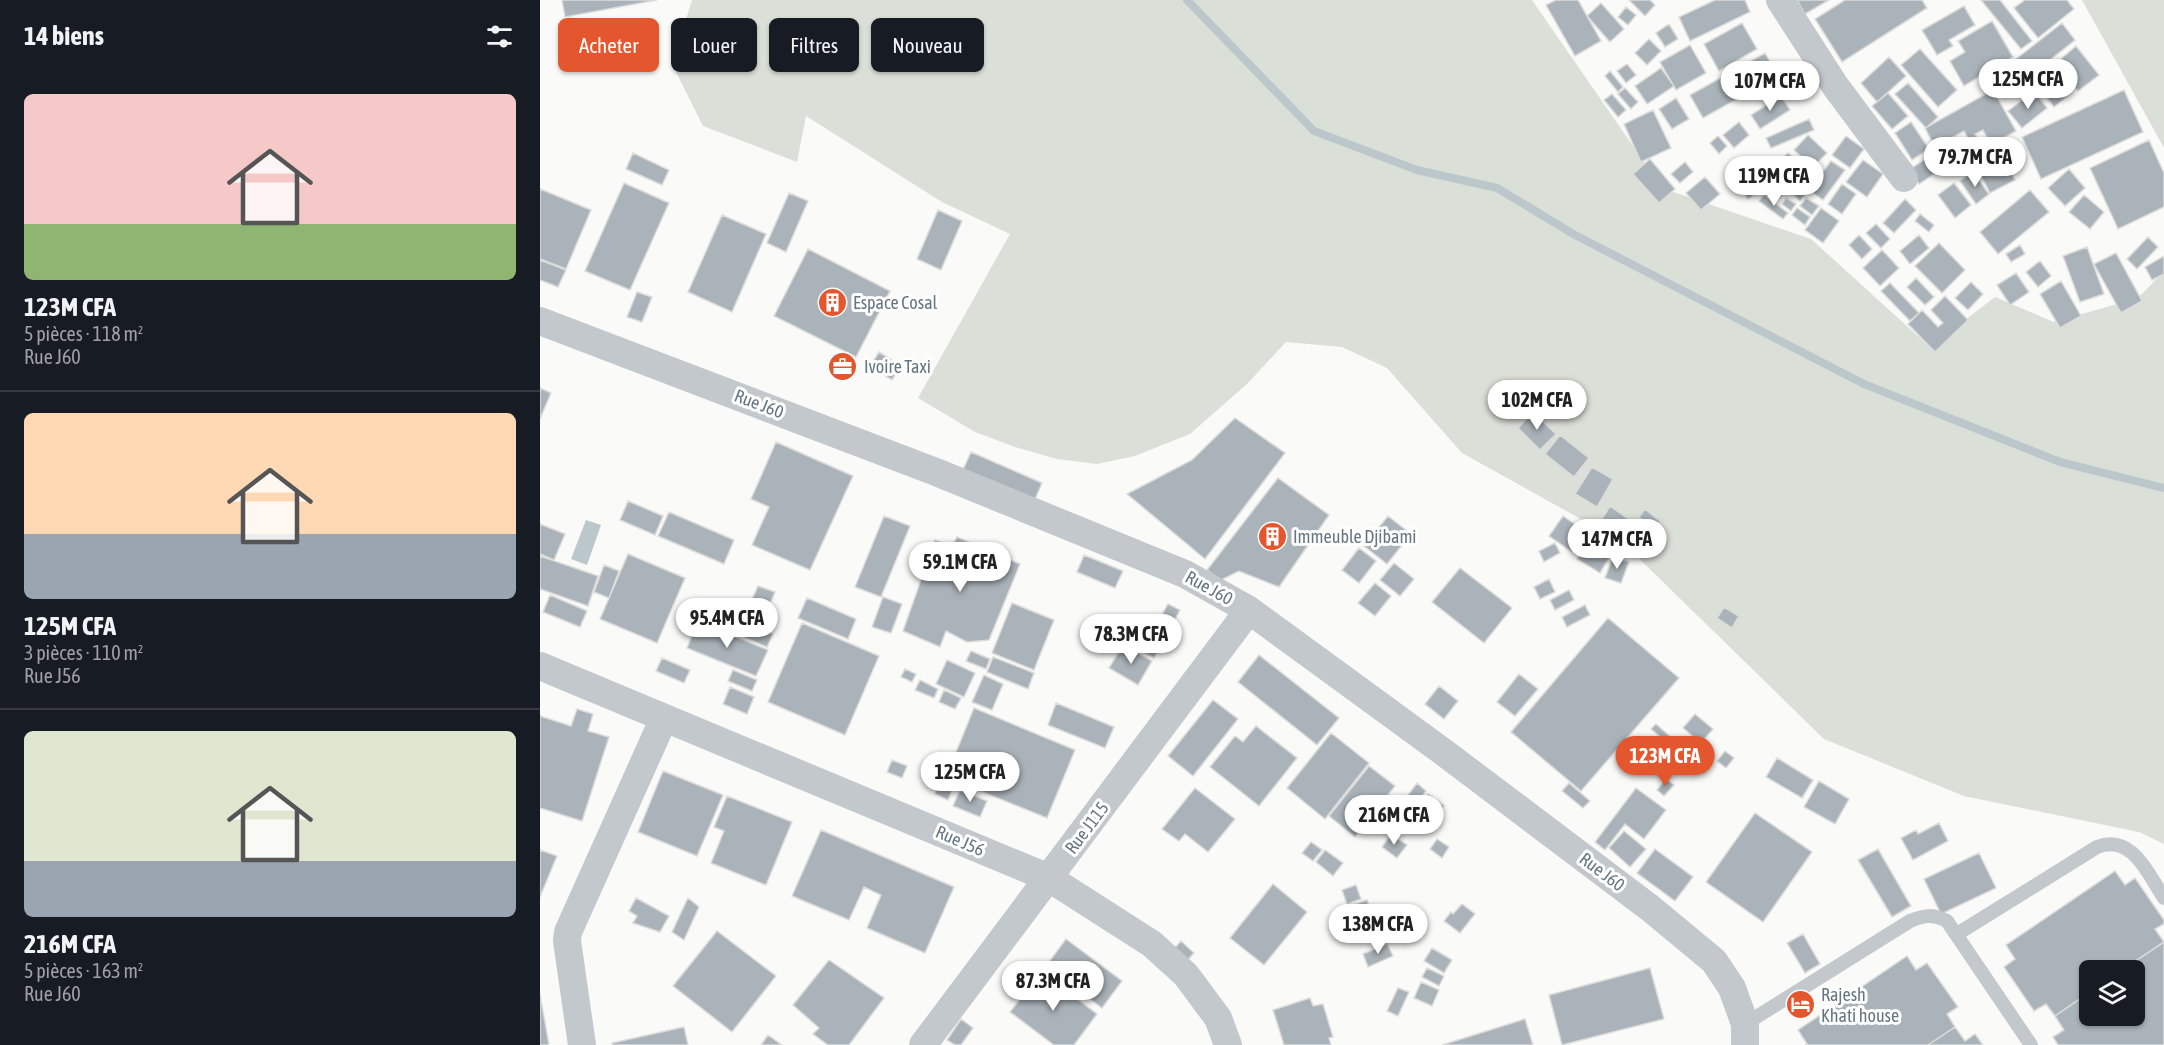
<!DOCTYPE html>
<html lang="fr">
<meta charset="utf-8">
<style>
body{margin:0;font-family:"Asap Condensed",sans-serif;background:#242831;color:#f1f3f6;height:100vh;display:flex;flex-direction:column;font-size:22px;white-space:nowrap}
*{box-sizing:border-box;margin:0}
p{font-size:20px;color:#9ea1a6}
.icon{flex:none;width:33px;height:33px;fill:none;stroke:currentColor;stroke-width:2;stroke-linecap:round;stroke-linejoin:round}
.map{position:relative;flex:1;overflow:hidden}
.drawer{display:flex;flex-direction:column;background:#171b24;width:540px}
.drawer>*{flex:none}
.banner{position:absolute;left:18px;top:18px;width:570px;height:54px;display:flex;gap:12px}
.fabs{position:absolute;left:1539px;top:960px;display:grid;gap:12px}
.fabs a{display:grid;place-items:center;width:66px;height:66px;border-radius:9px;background:#171b24;box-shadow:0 2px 4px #0004;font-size:30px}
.price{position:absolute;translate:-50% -51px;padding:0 14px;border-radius:21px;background:#fff;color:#222;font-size:20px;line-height:39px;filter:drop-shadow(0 2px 3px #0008)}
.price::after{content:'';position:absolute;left:50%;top:36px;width:18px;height:14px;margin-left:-9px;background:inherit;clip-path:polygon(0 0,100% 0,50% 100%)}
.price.current{background:#e4572e;color:#fff}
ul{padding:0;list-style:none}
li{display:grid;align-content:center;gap:12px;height:318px;padding:0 24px}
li+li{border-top:2px solid #363941}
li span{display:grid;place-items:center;height:186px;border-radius:9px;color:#555}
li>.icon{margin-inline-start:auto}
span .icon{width:108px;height:108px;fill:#fffc;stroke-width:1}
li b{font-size:26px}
h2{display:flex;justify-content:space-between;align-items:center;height:72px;padding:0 24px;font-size:26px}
.chip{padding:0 21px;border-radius:9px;background:#171b24;box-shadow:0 2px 4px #0004;font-size:21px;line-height:54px}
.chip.current{background:#e4572e;color:#fff}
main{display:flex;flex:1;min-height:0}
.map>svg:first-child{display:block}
.green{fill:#dadfd7}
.water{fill:#bbc7cb}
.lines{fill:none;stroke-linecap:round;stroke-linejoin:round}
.stream{stroke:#bbc7cb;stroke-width:8}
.building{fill:#aab3b9;stroke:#dcdcda;stroke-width:1.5}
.service{stroke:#c3c8cc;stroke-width:14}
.minor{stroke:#c3c8cc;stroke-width:28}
.labels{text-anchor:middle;stroke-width:6;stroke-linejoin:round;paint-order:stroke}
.poi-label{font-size:18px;fill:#657683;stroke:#fff;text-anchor:start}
.street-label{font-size:18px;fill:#657683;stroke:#fff}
</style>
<main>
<section class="drawer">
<h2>14 biens<svg class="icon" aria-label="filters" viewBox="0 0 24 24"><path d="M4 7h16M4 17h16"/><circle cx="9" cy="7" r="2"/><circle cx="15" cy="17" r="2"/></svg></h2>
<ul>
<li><span style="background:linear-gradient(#f6c9c9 70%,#8fb573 0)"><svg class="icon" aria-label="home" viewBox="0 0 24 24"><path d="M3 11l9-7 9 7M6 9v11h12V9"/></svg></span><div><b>123M CFA</b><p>5 pièces · 118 m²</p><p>Rue J60</p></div></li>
<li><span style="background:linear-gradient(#ffd9b3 65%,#9aa5b1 0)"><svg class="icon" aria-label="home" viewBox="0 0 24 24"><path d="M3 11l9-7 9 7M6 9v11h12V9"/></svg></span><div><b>125M CFA</b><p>3 pièces · 110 m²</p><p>Rue J56</p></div></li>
<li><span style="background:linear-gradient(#dfe7d0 70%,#9aa5b1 0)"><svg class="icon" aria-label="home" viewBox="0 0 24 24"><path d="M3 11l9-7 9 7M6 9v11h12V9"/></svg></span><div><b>216M CFA</b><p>5 pièces · 163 m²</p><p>Rue J60</p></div></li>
</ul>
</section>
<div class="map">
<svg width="1624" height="1045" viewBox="0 0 1624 1045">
<rect width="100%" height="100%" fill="#fafaf8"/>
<path class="green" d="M152,0H992L1122,188L1271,239L1390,347L1455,297L1514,322L1598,298L1624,271V844L1599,832L1424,796L1284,739L1082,542L922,453L847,368L802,347L746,342L707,384L650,434L595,456L557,464L517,459L475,447L435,432L378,398L470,234L402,202L266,116L257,162L163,126L132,64Z
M1542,0H1624V148Z"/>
<path class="water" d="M46,520L61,525L47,565L31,559Z"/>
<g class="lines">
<path class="stream" d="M647,0L774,131L877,170L957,188L1035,235L1324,384L1520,462L1624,488"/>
</g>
<path class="building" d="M22,0H117L25,17Z
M1016,0H1038L1061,41L1035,56L1006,5Z
M1089,0H1110L1115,5L1105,16Z
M1175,0H1205L1210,12L1150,41L1139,17Z
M1257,0H1289L1265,14Z
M1305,0H1382L1387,8L1302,62L1275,19Z
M1441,0H1460L1492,41L1481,49Z
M1485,0H1527L1534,9L1498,38L1474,8Z
M1061,3L1084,29L1070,42L1047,16Z
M1424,6L1435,25L1409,40L1413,46L1397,55L1382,30Z
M1086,7L1096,15L1088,25L1078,17Z
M1452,21L1473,57L1424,86L1410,61L1425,52L1418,41Z
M1202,23L1217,49L1179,71L1164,44Z
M1522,23L1535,40L1467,94L1453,77Z
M1129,24L1138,39L1125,47L1116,33Z
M1109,39L1121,51L1107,65L1095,53Z
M1150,45L1166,73L1136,90L1120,62Z
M1536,46L1559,75L1538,91L1516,63Z
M1380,49L1417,90L1398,107L1361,65Z
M1225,53L1238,76L1163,118L1150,95Z
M1349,57L1366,76L1337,102L1321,83Z
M1087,64L1096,75L1086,83L1077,71Z
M1121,68L1134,86L1107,104L1095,86Z
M1511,69L1531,93L1514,107L1495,82Z
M1070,71L1083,87L1078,92L1065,76Z
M1368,83L1398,117L1386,128L1355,94Z
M1085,88L1098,102L1091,109L1078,94Z
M1453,90L1476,131L1451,145L1443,130L1435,134L1443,148L1436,152L1424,131L1395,147L1385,128Z
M1584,90L1603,132L1501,179L1482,137Z
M1494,91L1507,108L1482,128L1468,111Z
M1348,93L1368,116L1352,129L1332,106Z
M1072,94L1086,110L1078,117L1064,100Z
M1241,96L1250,110L1220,129L1211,115Z
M1136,98L1149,119L1132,129L1119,109Z
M1113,110L1131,148L1101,162L1084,124Z
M1269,119L1274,130L1231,148L1226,138Z
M1199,122L1209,135L1194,148L1183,135Z
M1371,122L1389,149L1372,160L1355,133Z
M1268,135L1287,153L1273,167L1254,150Z
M1178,136L1187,146L1179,154L1170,143Z
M1306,136L1324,149L1310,168L1292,155Z
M1413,139L1424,157L1403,170L1391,152Z
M1609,140L1624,173V207L1578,229L1550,168Z
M93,153L129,170L122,185L86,169Z
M1248,153L1264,167L1255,176L1239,162Z
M1462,155L1475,180L1450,193L1437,168Z
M1387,158L1397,172L1379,184L1369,170Z
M1110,159L1135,189L1119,203L1093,174Z
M1235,159L1245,173L1208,199L1198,185Z
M1323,160L1343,174L1327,197L1306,182Z
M1291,161L1305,170L1283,200L1269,190Z
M1145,162L1153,172L1140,183L1131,174Z
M1529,169L1545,188L1525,206L1508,188Z
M1433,172L1449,194L1436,204L1420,181Z
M1247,176L1266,194L1260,201L1241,183Z
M1165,177L1180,194L1161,210L1146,193Z
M84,183L129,203L90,290L45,271Z
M1234,183L1245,191L1239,198L1228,190Z
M1414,183L1431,205L1415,218L1398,195Z
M1302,184L1316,194L1302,214L1288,204Z
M0,189L51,210L26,269L0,259Z
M1490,190L1509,212L1458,254L1440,232Z
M249,193L268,201L246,252L227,243Z
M1224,195L1248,213L1243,219L1219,201Z
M1544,195L1564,212L1550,229L1529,212Z
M1246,198L1256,204L1251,211L1242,204Z
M1266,198L1279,206L1272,215L1260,206Z
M1365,199L1376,210L1354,233L1343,223Z
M1257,208L1270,217L1265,225L1252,215Z
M1281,208L1299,221L1283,243L1265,230Z
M398,210L422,221L401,270L377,259Z
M1380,214L1394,225L1389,232L1375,221Z
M182,215L226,234L192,312L148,292Z
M1336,224L1350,239L1341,248L1326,233Z
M1319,235L1332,249L1322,259L1309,245Z
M1379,235L1389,248L1370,264L1360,251Z
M1608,237L1618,247L1597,269L1587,259Z
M1399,243L1425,270L1402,293L1375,266Z
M1480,245L1485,254L1471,262L1466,254Z
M1547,247L1564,294L1540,302L1523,256Z
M268,249L350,291L316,357L234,316Z
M1342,250L1359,268L1340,286L1323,268Z
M1576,253L1602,301L1581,313L1554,264Z
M1624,256V274L1612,280L1605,267Z
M0,260L26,270L18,287L0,280Z
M1500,261L1511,276L1498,287L1486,272Z
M1476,273L1489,292L1470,305L1457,285Z
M1376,278L1394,297L1385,305L1367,287Z
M1521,281L1541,316L1520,328L1500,294Z
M1431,282L1443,294L1428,310L1415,298Z
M1350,283L1379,313L1370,321L1341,291Z
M97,292L112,297L102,322L87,317Z
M1405,296L1428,320L1395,352L1368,324L1382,310L1398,327L1403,323L1391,310Z
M339,352L361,366L352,380L330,366Z
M0,388L11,393L0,419Z
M993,412L1016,434L1000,450L978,428Z
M695,418L745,453L665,559L587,494L652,460Z
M1020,435L1049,458L1034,477L1005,454Z
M236,442L313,476L270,570L212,545L229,507L211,499Z
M431,452L502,483L493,504L422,472Z
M1052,467L1073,479L1057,507L1035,494Z
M738,478L789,515L739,587L699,571L681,580L667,570Z
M88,501L123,516L115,535L80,520Z
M1070,506L1093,522L1082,537L1060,522Z
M1105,509L1121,522L1115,530L1099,517Z
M129,512L194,540L184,564L118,536Z
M344,516L370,526L341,597L315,587Z
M848,516L871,534L847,564L824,546Z
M1023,516L1046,532L1032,552L1009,536Z
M1100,523L1113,533L1106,541L1094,531Z
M0,524L25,534L14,560L0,554Z
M1090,532L1104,544L1097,552L1083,540Z
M417,537L480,564L449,640L427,642L406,631L400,647L363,631L395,540L412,546Z
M1015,543L1020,553L1004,562L999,551Z
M1047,543L1070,556L1060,573L1037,559Z
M819,548L836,561L819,583L802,570Z
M88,554L145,578L117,643L60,619Z
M544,555L583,571L575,588L537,572Z
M0,556L58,576L48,606L0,589Z
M1073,556L1089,562L1081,583L1065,578Z
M854,563L874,579L860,596L840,580Z
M64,565L79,571L69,598L54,592Z
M920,568L972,608L944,643L892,602Z
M1009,579L1015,592L1000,599L994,587Z
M835,583L851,596L835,616L818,603Z
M218,586L235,592L222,623L205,616Z
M1029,590L1034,600L1015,610L1010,600Z
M10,595L47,611L40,627L3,612Z
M343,597L362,604L351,633L332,627Z
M267,598L316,619L308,639L258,618Z
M472,603L514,620L494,670L452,653Z
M628,604L640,610L626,636L614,629Z
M1045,605L1050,615L1027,627L1022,617Z
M1184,607L1199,616L1192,628L1177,618Z
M1068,618L1139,678L1041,791L971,732Z
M158,621L228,650L216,676L147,648Z
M204,622L233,634L227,647L199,635Z
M262,623L339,656L305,735L228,702Z
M603,627L625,639L614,658L592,646Z
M583,645L612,661L598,685L569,668Z
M431,651L450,659L446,669L426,661Z
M719,655L799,718L777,745L698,682Z
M453,657L494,673L488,689L447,672Z
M122,658L150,670L144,683L116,671Z
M407,660L435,673L424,697L396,684Z
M365,669L376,674L372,682L361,677Z
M193,670L217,680L212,691L188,681Z
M979,674L998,689L975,716L957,702Z
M444,675L463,684L452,710L432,702Z
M380,680L398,689L394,698L375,690Z
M899,686L918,701L904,719L885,704Z
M190,687L214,697L207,714L183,704Z
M404,690L421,698L415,709L399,702Z
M673,700L698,719L653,776L628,756Z
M516,703L574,727L565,748L508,725Z
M434,708L535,750L507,818L406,777Z
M37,709L53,714L48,731L69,737L42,821L0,808V716L31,726Z
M1155,714L1173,729L1161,743L1143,728Z
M1116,724L1143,748L1139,753L1111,729Z
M716,726L757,758L719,806L670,767L695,736L703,742Z
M791,733L829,763L785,819L747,788Z
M1125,751L1139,762L1124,780L1110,769Z
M1185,751L1194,758L1186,768L1177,761Z
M1237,758L1273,780L1262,798L1226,777Z
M352,760L367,766L362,778L347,772Z
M829,766L855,786L815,837L789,816Z
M123,771L183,795L157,856L98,832Z
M400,779L414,785L408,800L395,794Z
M1126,779L1134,785L1124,796L1117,790Z
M1279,781L1309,799L1295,824L1264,807Z
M877,783L886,791L877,802L868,795Z
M1029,783L1050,801L1043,808L1022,791Z
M655,788L695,819L668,852L645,834L639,841L622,829Z
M1096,788L1126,810L1104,839L1085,824L1065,850L1055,842Z
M420,790L447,801L440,817L413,806Z
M888,794L904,806L896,816L880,804Z
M187,796L252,822L226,885L171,863L184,831L174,827Z
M1215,813L1272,852L1223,922L1166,882Z
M1399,823L1408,841L1373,860L1361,838L1376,830L1378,834Z
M281,830L414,887L385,953L327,928L341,895L324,887L309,920L252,896Z
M1084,831L1106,849L1090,867L1069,848Z
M851,834L867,845L857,858L842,847Z
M897,839L909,847L902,858L890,849Z
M771,842L782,850L773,861L762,853Z
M1115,849L1153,877L1135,901L1097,873Z
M1338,849L1371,906L1352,917L1318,860Z
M0,850L17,856L0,897Z
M785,850L803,863L793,876L776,862Z
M1439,853L1456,888L1401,914L1384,879Z
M1575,871L1585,885L1595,878L1624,920V924L1615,929L1624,942L1582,970H1550V992L1515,1016L1506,1004L1494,1011L1464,967L1475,959L1466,945Z
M733,884L767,912L724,965L690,938Z
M816,885L821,899L807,904L802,890Z
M96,898L129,916L120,932L93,923L97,916L89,911Z
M148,898L159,907L144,940L132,932Z
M827,900L835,923L817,929L809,906Z
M922,904L935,914L920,933L904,921L911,912L913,914Z
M177,931L236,976L192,1032L133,986Z
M1263,934L1280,964L1265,973L1247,943Z
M526,939L582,981L562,1008L506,966Z
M641,941L654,953L644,964L631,952Z
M1624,942V1045H1518L1513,1037L1524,1030L1515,1016L1550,992V1016H1594V970H1582Z
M847,944L853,956L828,967L823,954Z
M892,948L912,960L904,973L884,961Z
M1367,956L1376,970L1387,963L1418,1007L1407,1014L1415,1027L1388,1045H1265L1267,1044L1258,1030Z
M289,960L344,998L309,1045H288L273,1034L279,1028L253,1005Z
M887,968L904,976L899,986L882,977Z
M1110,968L1124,1019L1022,1045L1009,995Z
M501,972L557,1014L534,1045H514L470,1012Z
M881,982L899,990L892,1006L874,998Z
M858,988L869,992L858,1016L847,1011Z
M0,994L9,1045H0Z
M770,998L773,1006L783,1004L793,1037L789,1038L791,1045H744L733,1010Z
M421,1019L433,1028L421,1045H415L407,1040Z
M985,1019L993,1045H902Z
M144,1027L148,1045H73L72,1043Z
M1415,1027L1425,1041L1435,1034L1443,1045H1388Z
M228,1035L242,1045H221Z"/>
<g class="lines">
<path class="service" d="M1417,934L1557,847C1592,833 1608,874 1624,898
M1205,1024L1370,921C1384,915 1393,914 1407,921L1491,1045"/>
<path class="minor" d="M1240,0L1296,87L1364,178
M0,321L396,472L645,574L709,610L902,751L1110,908L1174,961L1192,988L1205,1024V1045
M0,666L509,878L612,944L646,975L678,1018L688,1045
M42,1045L27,941L28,932L124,718
M383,1045L709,610"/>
</g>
<defs>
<symbol id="building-disc" viewBox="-11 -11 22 22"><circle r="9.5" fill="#e4572e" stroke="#fff"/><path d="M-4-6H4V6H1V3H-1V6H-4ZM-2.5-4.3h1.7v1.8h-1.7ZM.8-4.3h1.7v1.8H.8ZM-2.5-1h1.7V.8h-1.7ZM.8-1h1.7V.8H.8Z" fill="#fff"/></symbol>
<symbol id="office-disc" viewBox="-11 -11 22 22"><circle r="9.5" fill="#e4572e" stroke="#fff"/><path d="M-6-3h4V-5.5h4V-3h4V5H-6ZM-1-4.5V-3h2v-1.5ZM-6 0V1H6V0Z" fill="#fff"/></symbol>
<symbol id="hotel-disc" viewBox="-11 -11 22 22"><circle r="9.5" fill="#e4572e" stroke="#fff"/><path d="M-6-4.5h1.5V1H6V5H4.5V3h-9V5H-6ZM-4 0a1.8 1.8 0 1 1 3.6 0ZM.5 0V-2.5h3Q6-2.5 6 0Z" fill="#fff"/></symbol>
</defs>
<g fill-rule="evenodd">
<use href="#building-disc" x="276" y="286" width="33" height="33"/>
<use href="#office-disc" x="286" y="350" width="33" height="33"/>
<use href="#building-disc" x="716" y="520" width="33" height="33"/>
<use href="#hotel-disc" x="1244" y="988" width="33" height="33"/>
</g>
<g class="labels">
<g class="poi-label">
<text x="313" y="309">Espace Cosal</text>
<text x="324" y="373">Ivoire Taxi</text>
<text x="753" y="543">Immeuble Djibami</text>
<text x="1281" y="1001">Rajesh<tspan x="1281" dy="21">Khati house</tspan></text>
</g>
<g class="street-label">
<text transform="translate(219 404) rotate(21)" y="6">Rue J60</text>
<text transform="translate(669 588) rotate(29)" y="6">Rue J60</text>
<text transform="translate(547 828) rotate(-53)" y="6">Rue J115</text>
<text transform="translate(420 841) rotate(23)" y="6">Rue J56</text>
<text transform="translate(1062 872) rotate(37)" y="6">Rue J60</text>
</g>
</g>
</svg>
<div class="fabs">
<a><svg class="icon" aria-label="layers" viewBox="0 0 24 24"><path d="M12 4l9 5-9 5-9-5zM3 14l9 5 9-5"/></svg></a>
</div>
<b class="price" style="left:1488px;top:110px">125M CFA</b>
<b class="price" style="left:1230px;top:112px">107M CFA</b>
<b class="price" style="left:1435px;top:188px">79.7M CFA</b>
<b class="price" style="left:1234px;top:207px">119M CFA</b>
<b class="price" style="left:997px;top:431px">102M CFA</b>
<b class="price" style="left:1077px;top:570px">147M CFA</b>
<b class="price" style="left:420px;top:593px">59.1M CFA</b>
<b class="price" style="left:187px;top:649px">95.4M CFA</b>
<b class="price" style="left:591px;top:665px">78.3M CFA</b>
<b class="price current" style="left:1125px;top:787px">123M CFA</b>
<b class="price" style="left:430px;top:803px">125M CFA</b>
<b class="price" style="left:854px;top:846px">216M CFA</b>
<b class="price" style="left:838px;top:955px">138M CFA</b>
<b class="price" style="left:513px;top:1012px">87.3M CFA</b>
<div class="banner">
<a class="chip current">Acheter</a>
<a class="chip">Louer</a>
<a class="chip">Filtres</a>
<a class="chip">Nouveau</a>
</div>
</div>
</main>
